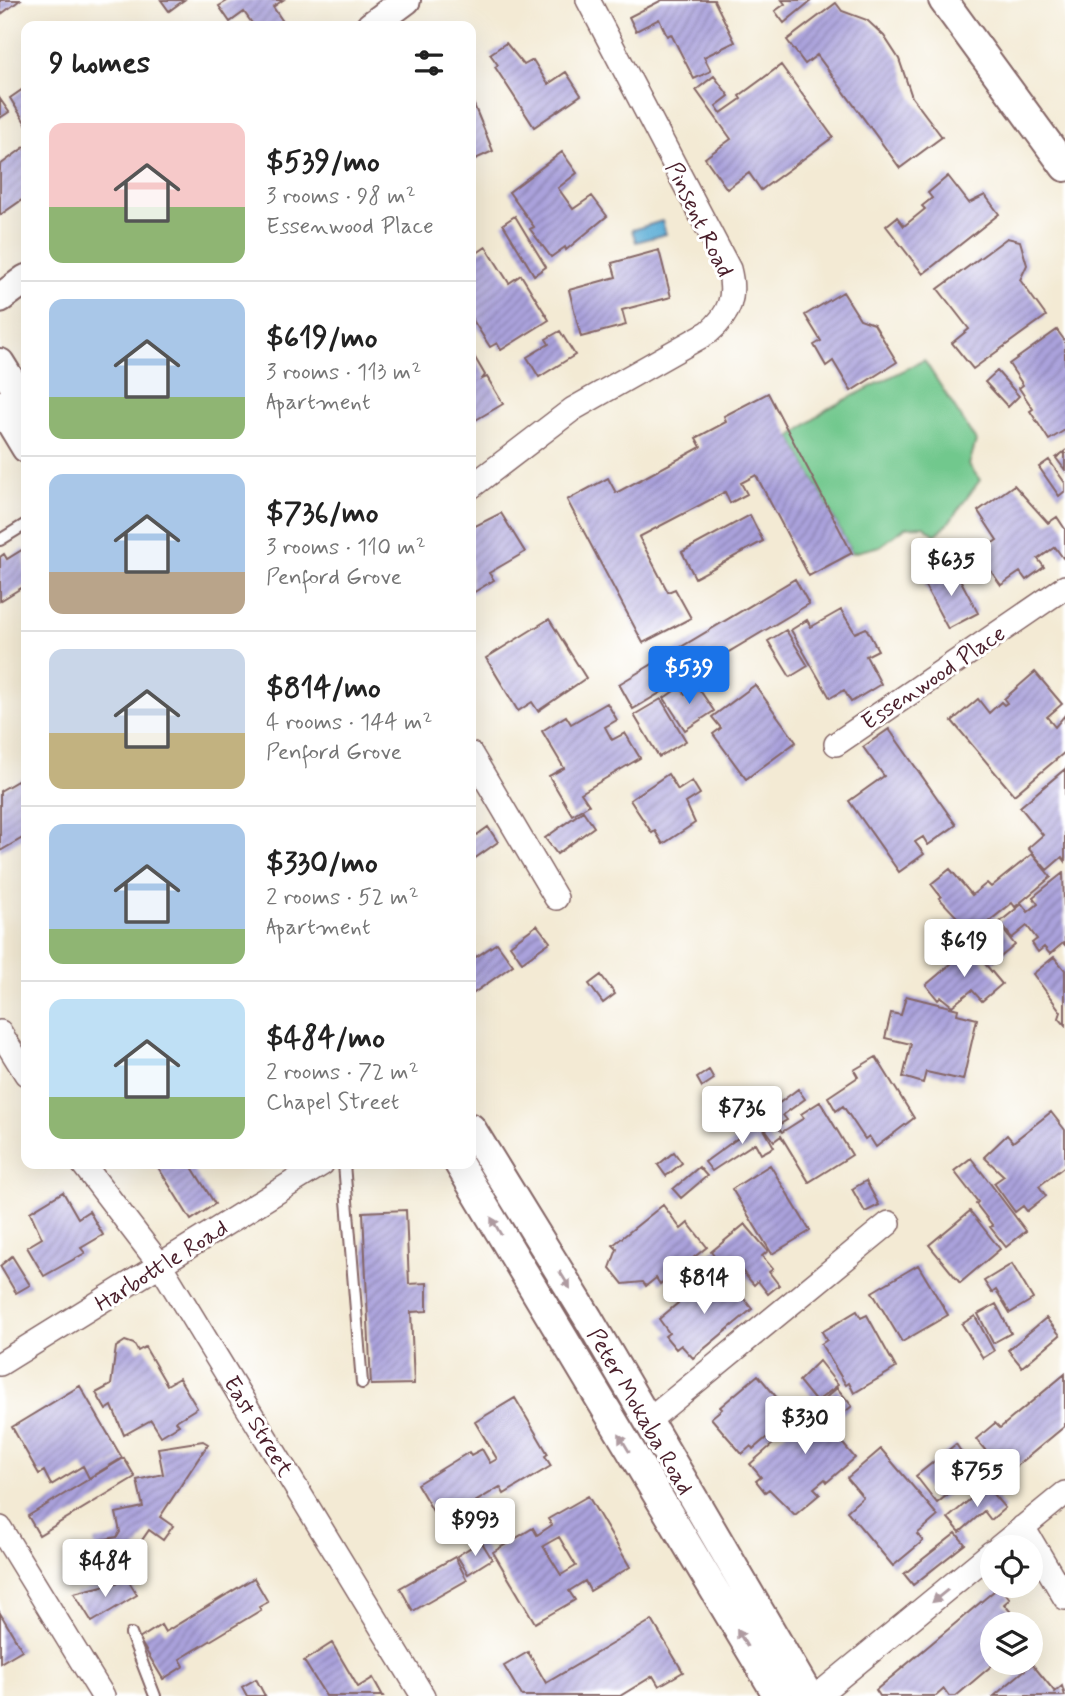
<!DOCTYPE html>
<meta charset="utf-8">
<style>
body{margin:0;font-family:Mynerve,sans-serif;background:#f6f6f6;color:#222;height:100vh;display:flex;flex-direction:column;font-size:26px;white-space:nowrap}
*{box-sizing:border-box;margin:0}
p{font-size:23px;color:#767676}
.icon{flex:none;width:38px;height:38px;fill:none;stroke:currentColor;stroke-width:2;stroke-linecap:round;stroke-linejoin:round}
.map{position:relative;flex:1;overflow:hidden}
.drawer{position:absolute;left:21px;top:21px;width:455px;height:1148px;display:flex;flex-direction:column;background:#fff;border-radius:14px;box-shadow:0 7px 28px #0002}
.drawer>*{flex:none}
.tools{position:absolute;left:980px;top:1535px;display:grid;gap:14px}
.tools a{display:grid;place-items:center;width:63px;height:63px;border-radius:50%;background:#fff;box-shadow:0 7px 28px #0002;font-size:35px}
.price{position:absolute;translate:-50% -60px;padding:0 16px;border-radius:7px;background:#fff;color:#222;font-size:23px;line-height:46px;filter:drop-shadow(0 2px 4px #0008)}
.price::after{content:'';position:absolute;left:50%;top:42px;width:21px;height:16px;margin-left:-10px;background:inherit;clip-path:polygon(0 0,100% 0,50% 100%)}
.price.current{background:#1a73e8;color:#fff}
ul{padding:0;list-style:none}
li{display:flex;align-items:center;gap:21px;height:175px;padding:0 28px}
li+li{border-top:2px solid #e0e0e0}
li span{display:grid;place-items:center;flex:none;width:196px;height:140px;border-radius:14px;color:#555}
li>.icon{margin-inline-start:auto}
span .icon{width:84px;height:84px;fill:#fffc;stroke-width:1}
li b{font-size:30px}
h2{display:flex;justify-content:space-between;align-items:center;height:84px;padding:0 28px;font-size:30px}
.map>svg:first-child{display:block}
.green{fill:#71c88d;stroke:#5e745c;stroke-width:2}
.water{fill:#5badd6;stroke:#526680;stroke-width:2}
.building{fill:url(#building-hatch);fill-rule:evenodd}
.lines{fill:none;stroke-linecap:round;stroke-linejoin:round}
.service-casing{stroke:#856666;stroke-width:14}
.minor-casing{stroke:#856666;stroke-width:26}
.tertiary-casing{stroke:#856666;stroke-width:32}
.service{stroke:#fff;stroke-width:10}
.minor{stroke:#fff;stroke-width:23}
.tertiary{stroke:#fff;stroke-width:28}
.oneway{fill:#ae9aa0}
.labels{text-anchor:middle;stroke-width:6;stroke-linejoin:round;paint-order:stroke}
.street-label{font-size:23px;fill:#4a1f2b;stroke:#fff}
</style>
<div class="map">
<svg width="1065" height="1696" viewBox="0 0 1065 1696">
<defs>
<pattern id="building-hatch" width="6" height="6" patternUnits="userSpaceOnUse" patternTransform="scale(1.75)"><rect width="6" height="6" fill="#aaa2dc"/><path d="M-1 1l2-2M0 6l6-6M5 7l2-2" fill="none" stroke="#8c83b3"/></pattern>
</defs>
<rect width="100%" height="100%" fill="#fff"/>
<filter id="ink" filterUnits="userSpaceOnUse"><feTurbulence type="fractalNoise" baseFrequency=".0143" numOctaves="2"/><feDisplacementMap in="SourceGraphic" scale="14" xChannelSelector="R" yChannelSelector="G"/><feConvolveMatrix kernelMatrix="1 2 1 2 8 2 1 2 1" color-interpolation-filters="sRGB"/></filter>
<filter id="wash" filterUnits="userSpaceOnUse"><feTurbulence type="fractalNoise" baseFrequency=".00686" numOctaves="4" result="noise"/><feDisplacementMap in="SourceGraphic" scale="28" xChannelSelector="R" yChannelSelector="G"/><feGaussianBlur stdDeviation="1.57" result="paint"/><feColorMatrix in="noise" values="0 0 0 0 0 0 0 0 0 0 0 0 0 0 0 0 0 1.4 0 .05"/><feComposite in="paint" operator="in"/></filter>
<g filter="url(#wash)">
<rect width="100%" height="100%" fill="#f3ead4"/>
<path class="green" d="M924,360L976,441L969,465L980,480L946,526L935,535L924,526L906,527L880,546L852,553L791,437L827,409Z"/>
<path class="water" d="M662,221L666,234L636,242L632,230Z"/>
<g id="blocks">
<path class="building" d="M0,0H20L0,15Z
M161,0H184L169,11Z
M229,0H283L273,7L286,26H254L244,12L230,22L219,6Z
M662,0H714L735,42L704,57L711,71L694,79L671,34L667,36L659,19L636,31L629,17Z
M782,0H812L784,23L775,11L785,4Z
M836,3L842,11L867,20L884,36L899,59L912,97L942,137L900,168L817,55L805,64L787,40Z
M506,43L524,65L533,60L548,84L566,72L581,95L534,127L495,67L498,65L490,54Z
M781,65L833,137L761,190L749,173L727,189L705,158L731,139L696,90L714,76L729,96L716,106L721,113L741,99L739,96Z
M26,87V124L10,98Z
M0,99L9,112L0,118Z
M474,105L493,151L471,161V107Z
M26,146V191L23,194L26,197L0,215V165Z
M562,152L577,173L558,188L573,209L592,196L607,216L566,250L565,247L551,257L530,229L534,227L509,192Z
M948,176L969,203L985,195L999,214L923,274L886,226L897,217L904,226L925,209L922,206L932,198L928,193Z
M515,216L546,267L534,275L503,224Z
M1007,238L1020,241L1027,265L1020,280L1046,316L973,369L952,343L969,329L938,289Z
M486,247L509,283L521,275L549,320L501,350L497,343L490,347L471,317V257Z
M659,250L671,297L622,310L626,325L581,337L569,290L616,277L612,263Z
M843,292L860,319L874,324L897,362L851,391L833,361L826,366L814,345L821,341L805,315Z
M1057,330L1065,341V430L1049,440L1030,411L1033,409L1019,388L1023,385L1009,364Z
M560,331L575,355L539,377L527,357L549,344L546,339Z
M471,351L485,375L482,379L487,377L503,404L474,421L471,416Z
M997,371L1019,396L1008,407L985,382Z
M768,393L852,553L809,576L756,475L741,483L747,494L730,503L725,492L639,537L668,592L675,589L691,618L643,643L567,500L608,478L616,493L701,447L696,438L726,422L724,416Z
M1065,451V470L1056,458Z
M1049,460L1065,483V491L1059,496L1039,467Z
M1014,485L1048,523L1057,517L1065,529V556L1063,558L1055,547L1038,559L1044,567L1026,580L1020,572L1001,585L978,553L997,540L978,511Z
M501,513L525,552L489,573L494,580L471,594V528Z
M750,515L763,541L695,578L682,552Z
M25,548L26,585L0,601V557L4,554L7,559Z
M954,568L978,613L948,629L924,584Z
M795,579L809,604L633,709L619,684Z
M841,610L855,633L866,628L878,650L866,656L881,684L851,702L844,690L830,698L791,630L807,620L811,627Z
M549,619L586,678L538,711L532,702L518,711L486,658Z
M786,630L808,666L790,677L768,641Z
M1035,672L1062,704L1047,717L1055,727L1065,715V752L1014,795L952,721L978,699L989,713L1001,702L1004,705L1007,703L1004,699Z
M755,685L796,742L746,779L713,734L721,728L712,717Z
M697,686L714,711L685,730L664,698L680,687L685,694Z
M661,699L686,741L659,757L634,715Z
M607,703L617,720L605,727L612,740L625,733L640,758L581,793L589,805L572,815L549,776L564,768L542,731L566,716L571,724Z
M889,729L956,825L928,845L923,837L915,842L924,854L899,872L849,801L884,776L863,747Z
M1065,769V861L1062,857L1047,870L1028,848L1043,835L1020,807Z
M668,774L678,790L692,781L700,794L686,803L695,823L663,844L655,831L652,833L630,800Z
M26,776V836L0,851V791Z
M583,811L594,827L557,854L545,838Z
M488,827L498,842L471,861V839Z
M1032,854L1051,877L1015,907L1012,903L968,938L953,920L957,917L939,898L941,897L931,884L950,869L972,895L987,883L991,887Z
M1063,873L1065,945L1063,943L1050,954L1044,947L1038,952L1032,943L1037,939L1027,926L1012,938L1000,922L1022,904L1028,912L1038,904L1033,897Z
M537,925L550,942L522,962L510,945Z
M1001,927L1015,945L992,964L975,942L994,928L996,931Z
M497,943L513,965L471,995V949L476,957Z
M971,947L1002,984L982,1001L972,990L952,1006L941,997L938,1000L926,985Z
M1054,957L1065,970V1025L1059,1018L1061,1012L1033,974Z
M601,975L615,994L603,1003L589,984Z
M906,996L958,1009L957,1014L977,1019L963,1080L926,1072L923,1083L903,1077L911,1044L885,1038L891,1013L901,1015Z
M876,1057L914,1118L876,1147L869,1136L865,1139L843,1106L836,1111L828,1097L858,1077L854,1070Z
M709,1070L714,1079L702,1087L697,1078Z
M798,1089L805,1099L783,1115L787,1120L777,1126L782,1132L804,1118L801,1114L820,1102L852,1155L809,1182L781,1136L774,1141L758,1119Z
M1051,1112L1065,1130V1166L1039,1186L1046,1196L1027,1211L1023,1206L1015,1212L994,1183L1004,1176L984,1157L1007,1135L1013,1142Z
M760,1122L774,1147L761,1154L755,1143L712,1171L705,1162Z
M674,1152L682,1163L666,1176L658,1165Z
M971,1158L1026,1231L1006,1247L990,1227L993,1226L976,1204L978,1202L954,1171Z
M156,1164H190L215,1204L191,1220Z
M770,1165L810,1231L772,1254L732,1189Z
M699,1167L707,1176L681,1198L673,1189Z
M866,1181L879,1205L865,1212L852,1189Z
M63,1192L78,1218L89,1211L103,1235L81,1248L85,1253L44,1276L27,1247L42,1238L30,1212Z
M663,1205L681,1229L688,1223L707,1247L660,1284L656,1278L646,1286L643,1282L623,1284L610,1268L617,1249L613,1245Z
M406,1210L409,1284L427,1283V1311L411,1312L414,1384L371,1385L363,1212Z
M970,1211L1000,1249L960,1283L929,1245Z
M745,1224L768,1251L762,1256L773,1269L769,1272L779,1285L768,1294L758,1281L754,1285L742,1271L732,1279L711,1252Z
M12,1256L30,1285L16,1293L0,1266Z
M1012,1264L1033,1299L1010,1313L996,1290L992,1293L984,1281Z
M918,1265L948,1315L902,1342L872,1292Z
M708,1278L721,1288L730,1281L752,1309L693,1358L681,1345L676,1349L665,1336L669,1333L659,1319Z
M996,1304L1011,1333L993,1343L978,1314Z
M857,1311L861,1318L867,1315L896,1368L854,1393L849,1383L846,1385L821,1344L827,1340L822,1332Z
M975,1316L994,1351L983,1358L962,1324Z
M1046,1318L1060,1335L1022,1367L1008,1350Z
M125,1341L134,1344L138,1351L145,1347L167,1385L179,1378L197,1408L176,1421L179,1425L161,1436L151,1420L124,1435L112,1406L106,1410L96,1393L111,1385L116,1347Z
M819,1361L838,1385L816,1402L799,1381Z
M1065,1374V1426L1006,1475L976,1439L995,1423L1000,1428Z
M758,1375L792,1416L753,1449L751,1446L742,1454L711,1418L722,1409L720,1407Z
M80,1386L122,1458L89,1478L83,1466L51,1485L44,1471L39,1474L12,1427Z
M837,1388L852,1406L828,1426L855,1458L827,1482L825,1479L814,1488L820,1494L795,1515L769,1489L765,1492L756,1481L761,1477L750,1464Z
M515,1398L548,1454L545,1456L551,1466L504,1494L500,1487L440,1523L417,1484L469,1452L471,1455L482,1449L490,1463L497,1459L475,1422Z
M203,1441L208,1444L160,1517L173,1526L163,1540L149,1530L120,1572L116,1569L99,1573L94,1541L117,1537L120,1532L116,1513L143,1507L137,1480L163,1474L158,1448Z
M956,1444L975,1473L937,1503L916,1476Z
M881,1449L938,1516L917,1534L923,1541L893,1566L847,1511L863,1497L847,1478Z
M124,1458L135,1477L39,1535L28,1516Z
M986,1486L1005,1508L991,1520L984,1511L960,1532L948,1518Z
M588,1496L630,1567L590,1591L585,1581L569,1591L575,1600L535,1623L493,1552L533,1528L537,1535L552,1525L548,1519ZM559,1537L576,1566L561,1575L543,1546Z
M956,1533L965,1544L913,1585L904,1574Z
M481,1541L492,1559L468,1574L457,1556Z
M455,1557L467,1580L413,1611L400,1588Z
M254,1578L268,1602L259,1607L261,1610L180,1659L184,1666L163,1679L139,1639L161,1625L165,1632Z
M128,1580L137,1595L92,1622L74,1593Z
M1000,1586L1010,1599L1004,1604L1021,1624H992V1662H996L956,1696H949L944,1689L936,1696H880L876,1690Z
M0,1613L22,1650L0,1663Z
M652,1620L683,1672L659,1686L653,1676L620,1696H522L504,1666L528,1652L546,1683Z
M332,1643L358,1687L373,1678L383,1696H326L304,1661Z
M1032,1664L1055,1692L1062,1686L1065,1696H994Z
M256,1679L265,1696H247L242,1687Z"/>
</g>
</g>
<g filter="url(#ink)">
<use href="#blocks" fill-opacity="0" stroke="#856666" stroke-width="2"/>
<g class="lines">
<defs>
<path id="service" d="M0,540L26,524
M344,1164L362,1383
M131,1634L155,1696"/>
<path id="minor" d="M471,487L573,409L709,332C730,314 736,296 729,269L588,0
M836,744L1065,587
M471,754L556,898
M0,1032L26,1074
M83,1164L161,1266L423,1696
M0,1364L322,1164
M648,1421L889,1223
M1023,1527L1065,1598
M0,1528L103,1696
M999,1547L1065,1493
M817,1696L992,1552"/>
<path id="tertiary" d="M943,0L1065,167
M371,26L406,0
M0,298L26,279
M0,363L26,405
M0,405L26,448
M471,1128L588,1318L809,1696
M459,1164L778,1696"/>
</defs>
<use href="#service" class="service-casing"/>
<use href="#minor" class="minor-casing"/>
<use href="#tertiary" class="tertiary-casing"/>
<use href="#service" class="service"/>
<use href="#minor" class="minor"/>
<use href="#tertiary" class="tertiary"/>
</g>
<defs><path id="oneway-solid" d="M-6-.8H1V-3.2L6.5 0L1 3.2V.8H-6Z" transform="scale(1.75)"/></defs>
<g class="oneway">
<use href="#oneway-solid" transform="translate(496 1226) rotate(-120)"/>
<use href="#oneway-solid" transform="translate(565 1280) rotate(58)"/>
<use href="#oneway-solid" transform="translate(624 1443) rotate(-121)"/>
<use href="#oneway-solid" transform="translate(940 1596) rotate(141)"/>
<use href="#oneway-solid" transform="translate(742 1638) rotate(-121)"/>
</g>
</g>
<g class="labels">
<g class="street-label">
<text transform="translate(700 219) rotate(64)" y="8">Pinsent Road</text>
<text transform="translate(933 677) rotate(-34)" y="8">Essenwood Place</text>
<text transform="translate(161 1265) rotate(-32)" y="8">Harbottle Road</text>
<text transform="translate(641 1411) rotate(60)" y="8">Peter Mokaba Road</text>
<text transform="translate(259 1426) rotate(59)" y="8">East Street</text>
</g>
</g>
</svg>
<div class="tools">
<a><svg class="icon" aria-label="locate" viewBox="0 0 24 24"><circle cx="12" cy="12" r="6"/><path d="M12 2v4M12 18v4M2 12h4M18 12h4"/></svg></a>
<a><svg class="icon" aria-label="layers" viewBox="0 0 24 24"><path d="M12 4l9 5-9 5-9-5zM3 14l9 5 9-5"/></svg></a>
</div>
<b class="price" style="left:951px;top:598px">$635</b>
<b class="price current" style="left:689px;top:706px">$539</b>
<b class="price" style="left:964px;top:979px">$619</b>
<b class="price" style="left:742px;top:1146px">$736</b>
<b class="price" style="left:704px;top:1316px">$814</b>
<b class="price" style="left:805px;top:1456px">$330</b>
<b class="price" style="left:977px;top:1509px">$755</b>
<b class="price" style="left:475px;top:1558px">$993</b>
<b class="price" style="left:105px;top:1599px">$484</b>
<section class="drawer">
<h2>9 homes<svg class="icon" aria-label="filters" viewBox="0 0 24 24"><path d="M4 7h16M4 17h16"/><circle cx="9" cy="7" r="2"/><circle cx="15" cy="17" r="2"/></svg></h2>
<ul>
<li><span style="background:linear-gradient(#f6c9c9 60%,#8fb573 0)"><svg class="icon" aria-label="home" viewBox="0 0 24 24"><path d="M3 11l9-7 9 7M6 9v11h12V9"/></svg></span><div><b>$539/mo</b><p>3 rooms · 98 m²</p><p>Essenwood Place</p></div></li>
<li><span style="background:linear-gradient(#a9c7e8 70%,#8fb573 0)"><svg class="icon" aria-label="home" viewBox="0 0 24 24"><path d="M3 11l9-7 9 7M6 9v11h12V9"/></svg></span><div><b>$619/mo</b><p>3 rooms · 113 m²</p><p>Apartment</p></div></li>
<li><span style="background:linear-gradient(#a9c7e8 70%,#b9a48a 0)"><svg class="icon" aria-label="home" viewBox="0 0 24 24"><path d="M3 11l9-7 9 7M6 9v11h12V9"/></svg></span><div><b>$736/mo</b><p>3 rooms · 110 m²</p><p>Penford Grove</p></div></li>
<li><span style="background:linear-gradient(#c9d6e8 60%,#c2b280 0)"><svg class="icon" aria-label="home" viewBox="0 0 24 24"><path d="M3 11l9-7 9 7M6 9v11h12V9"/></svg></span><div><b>$814/mo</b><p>4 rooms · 144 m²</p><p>Penford Grove</p></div></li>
<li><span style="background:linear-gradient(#a9c7e8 75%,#8fb573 0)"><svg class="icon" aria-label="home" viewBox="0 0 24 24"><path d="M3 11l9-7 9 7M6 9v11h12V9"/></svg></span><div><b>$330/mo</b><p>2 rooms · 52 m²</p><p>Apartment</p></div></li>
<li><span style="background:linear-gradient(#bfe0f5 70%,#8fb573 0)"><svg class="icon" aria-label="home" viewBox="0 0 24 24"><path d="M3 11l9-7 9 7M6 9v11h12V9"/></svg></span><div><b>$484/mo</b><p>2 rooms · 72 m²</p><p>Chapel Street</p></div></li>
</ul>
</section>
</div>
